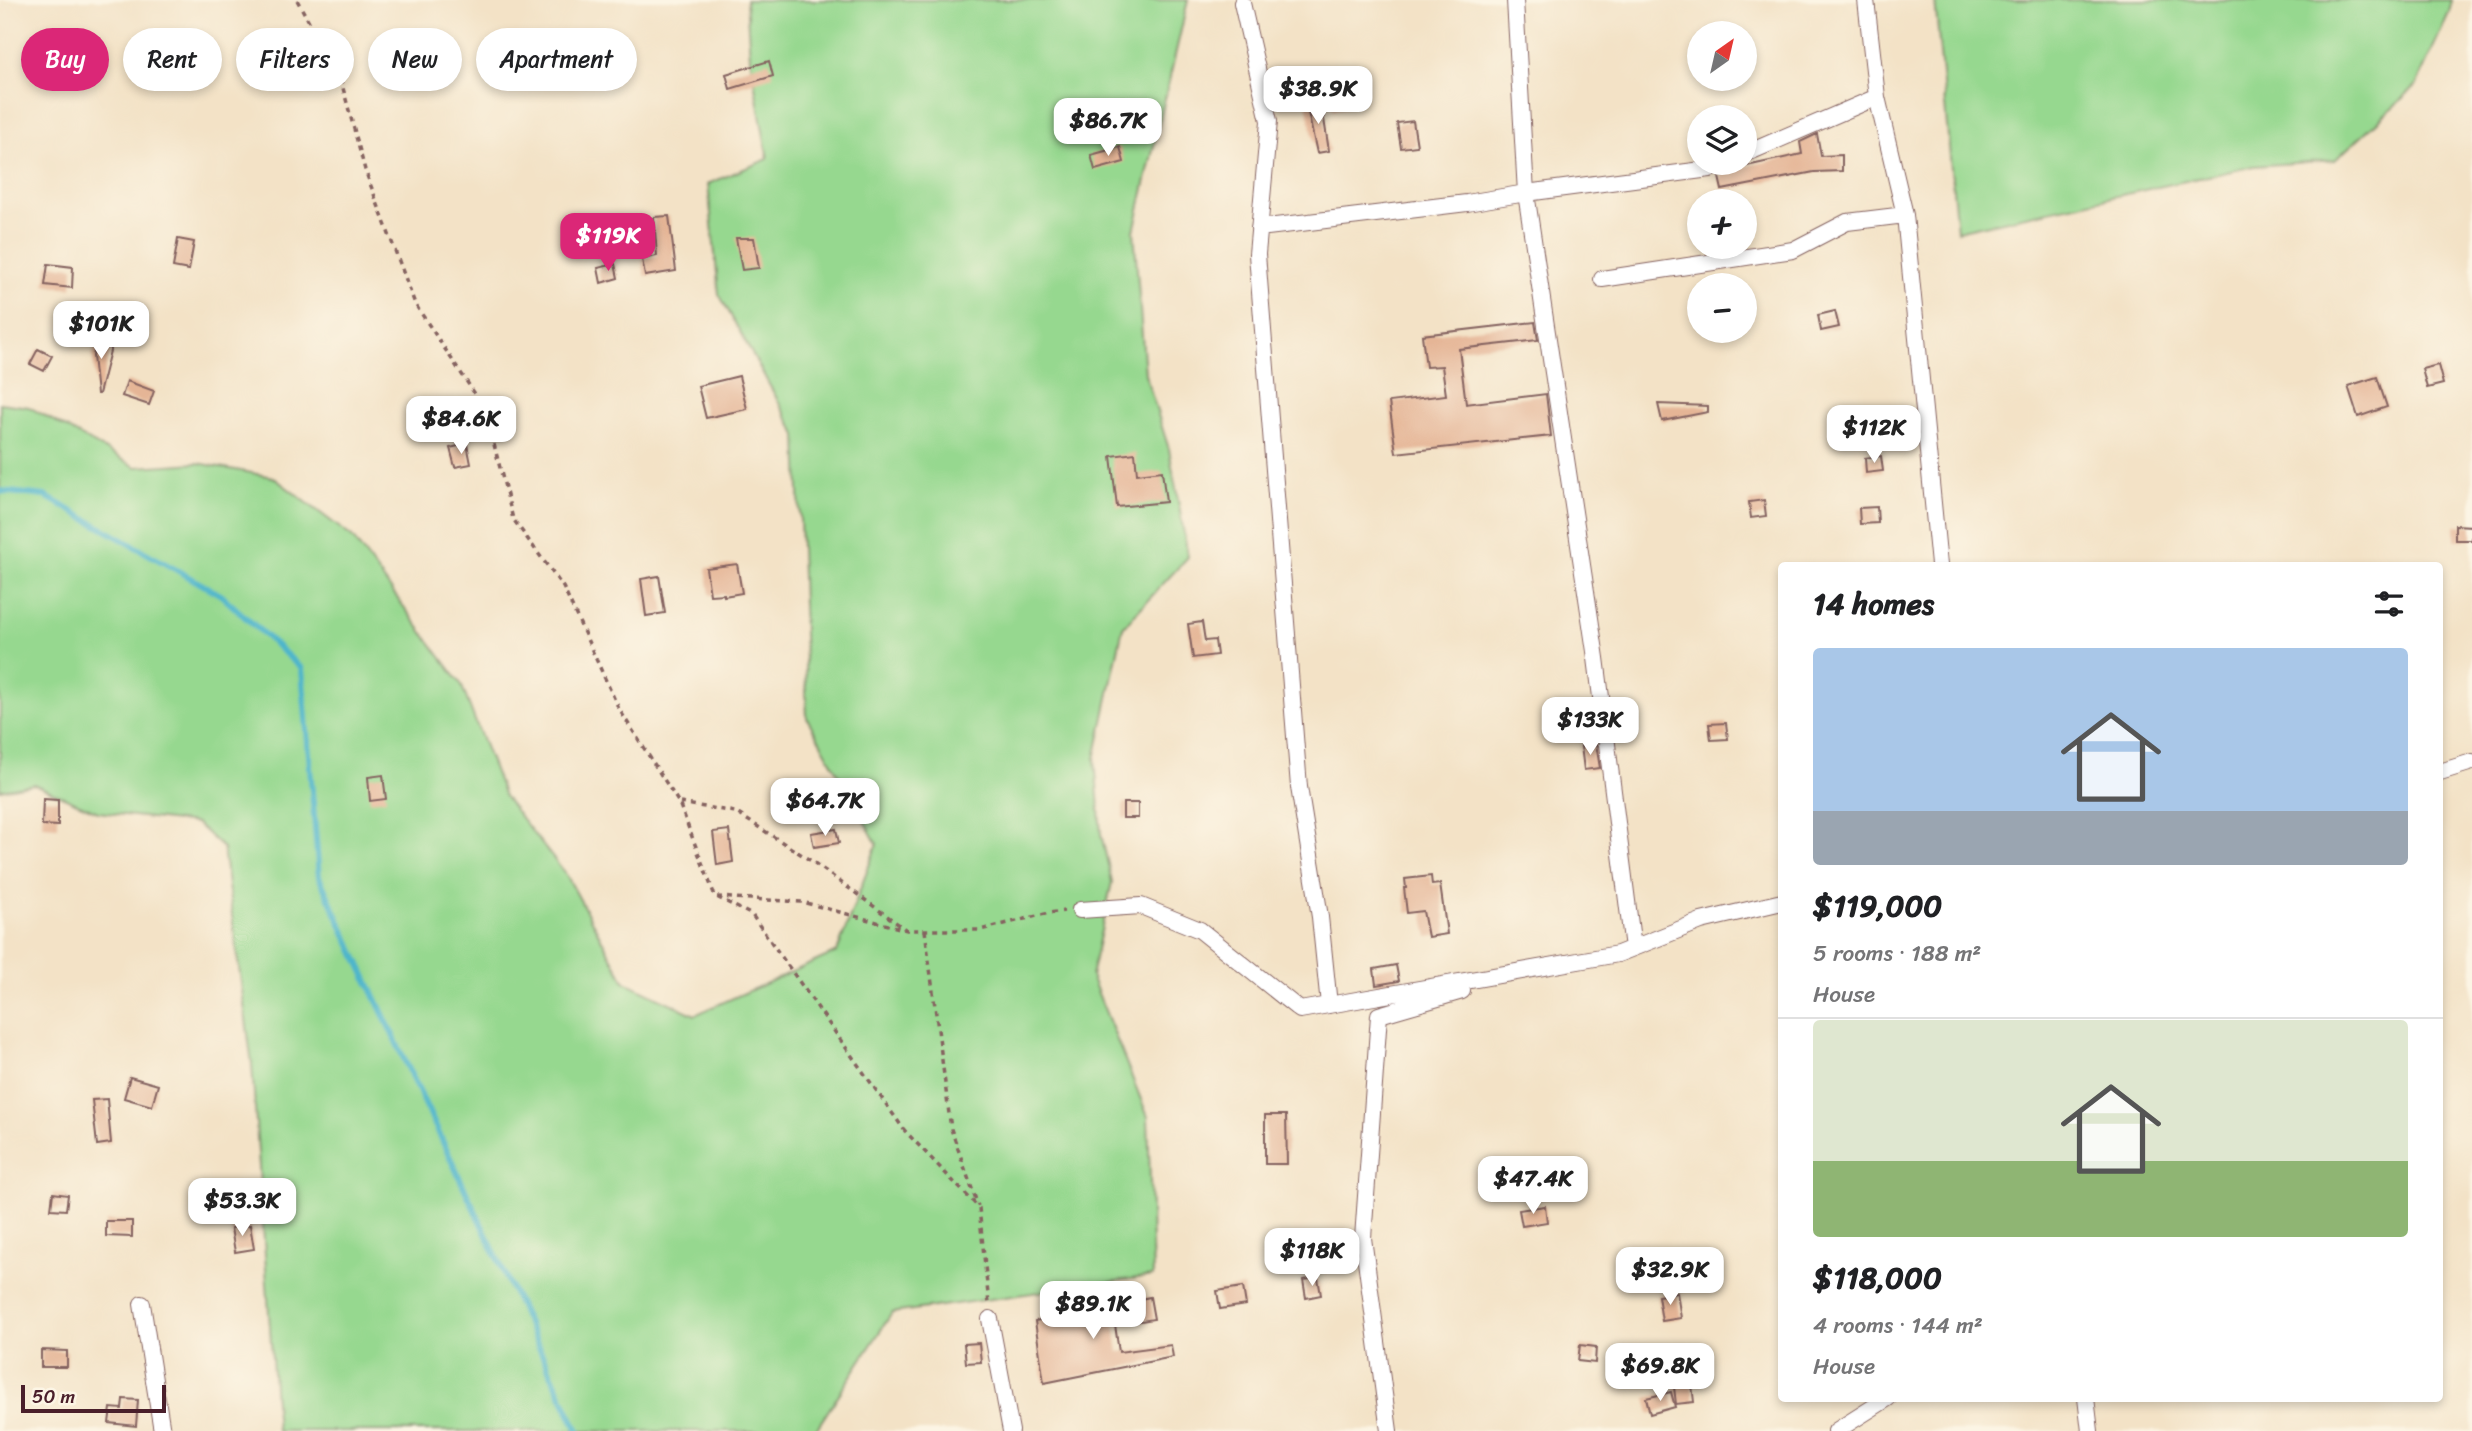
<!DOCTYPE html>
<meta charset="utf-8">
<style>
body{margin:0;font-family:Sriracha,sans-serif;background:#f6f6f6;color:#202124;height:100vh;display:flex;flex-direction:column;font-size:26px;white-space:nowrap}
*{box-sizing:border-box;margin:0}
p{font-size:23px;color:#757577}
.icon{flex:none;width:38px;height:38px;fill:none;stroke:currentColor;stroke-width:2;stroke-linecap:round;stroke-linejoin:round}
.map{position:relative;flex:1;overflow:hidden}
.drawer{position:absolute;left:1778px;top:562px;width:665px;height:840px;display:flex;flex-direction:column;background:#fff;border-radius:7px;box-shadow:0 4px 10px #0003}
.drawer>*{flex:none}
.guide{position:absolute;left:21px;top:28px;width:665px;height:63px;display:flex;gap:14px}
.needle{width:46px;rotate:34deg}
.controls{position:absolute;left:1687px;top:21px;display:grid;gap:14px}
.controls a{display:grid;place-items:center;width:70px;height:70px;border-radius:50%;background:#fff;box-shadow:0 4px 10px #0003;font-size:35px}
.scale{position:absolute;left:21px;bottom:18px;width:145px;box-sizing:border-box;padding-left:7px;border:4px solid #4a1f2b;border-top:0;font-size:19px;line-height:24px;white-space:nowrap;color:#4a1f2b;-webkit-text-stroke:5px #fcf5e5;paint-order:stroke}
.price{position:absolute;translate:-50% -60px;padding:0 16px;border-radius:14px;background:#fff;color:#222;font-size:23px;line-height:46px;filter:drop-shadow(0 2px 4px #0008)}
.price::after{content:'';position:absolute;left:50%;top:42px;width:21px;height:16px;margin-left:-10px;background:inherit;clip-path:polygon(0 0,100% 0,50% 100%)}
.price.selected{background:#db2777;color:#fff}
ul{padding:0;list-style:none}
li{display:grid;align-content:center;gap:14px;height:371px;padding:0 35px}
li+li{border-top:2px solid #e0e0e0}
li span{display:grid;place-items:center;height:217px;border-radius:7px;color:#555}
li>.icon{margin-inline-start:auto}
span .icon{width:126px;height:126px;fill:#fffc;stroke-width:1}
li b{font-size:30px}
h2{display:flex;justify-content:space-between;align-items:center;height:84px;padding:0 35px;font-size:30px}
.pill{padding:0 24px;border-radius:32px;background:#fff;box-shadow:0 4px 10px #0003;font-size:24px;line-height:63px}
.pill.selected{background:#db2777;color:#fff}
.map>svg:first-child{display:block}
.green{fill:#96d88f;stroke:#707c5d;stroke-width:2}
.lines{fill:none;stroke-linecap:round;stroke-linejoin:round}
.stream{stroke:#4db5cb;stroke-width:6}
.building{fill:#e5b596}
.street-casing{stroke:#856361;stroke-width:18}
.path{stroke:#856361;stroke-width:3.5;stroke-dasharray:5 5;stroke-linecap:butt}
.street{stroke:#fff;stroke-width:16}
</style>
<div class="map">
<svg width="2472" height="1431" viewBox="0 0 2472 1431">
<rect width="100%" height="100%" fill="#fcf5e5"/>
<filter id="ink" filterUnits="userSpaceOnUse"><feTurbulence type="fractalNoise" baseFrequency=".0143" numOctaves="2"/><feDisplacementMap in="SourceGraphic" scale="14" xChannelSelector="R" yChannelSelector="G"/><feConvolveMatrix kernelMatrix="1 2 1 2 8 2 1 2 1" color-interpolation-filters="sRGB"/></filter>
<filter id="wash" filterUnits="userSpaceOnUse"><feTurbulence type="fractalNoise" baseFrequency=".00686" numOctaves="4" result="noise"/><feDisplacementMap in="SourceGraphic" scale="28" xChannelSelector="R" yChannelSelector="G"/><feGaussianBlur stdDeviation="1.57" result="paint"/><feColorMatrix in="noise" values="0 0 0 0 0 0 0 0 0 0 0 0 0 0 0 0 0 1.4 0 .05"/><feComposite in="paint" operator="in"/></filter>
<g filter="url(#wash)">
<rect width="100%" height="100%" fill="#f3e2c6"/>
<path class="green" d="M746,0H1188L1134,231L1145,374L1169,449L1188,557L1123,627L1095,759L1101,834L1112,882L1091,976L1148,1117L1153,1276L892,1313L815,1431H277L252,1064L223,848L196,823L98,812L34,784L0,790V403L29,407L136,467L198,463L273,477L352,537L461,684L504,796L567,876L625,982L695,1015L837,952L877,844L807,718L797,435L719,294L708,184L768,159L750,58Z
M1935,0H2452L2449,13L2416,86L2335,160L2254,166L1957,231Z"/>
<g class="lines">
<path class="stream" d="M0,491L45,496L221,595L302,669L319,877L578,1431"/>
</g>
<g id="blocks">
<path class="building" d="M769,61L773,76L730,89L726,74Z
M1350,91L1354,105L1333,110L1329,96Z
M1321,100L1329,151L1317,153L1306,103Z
M1413,121L1417,146L1401,148L1397,123Z
M1817,134L1821,156L1842,155V171L1814,172L1722,190L1719,177L1733,169L1802,154L1800,142Z
M1120,147L1124,162L1095,170L1091,155Z
M669,216L676,271L645,276L642,259L657,256L654,217Z
M736,238H754L759,268L742,270Z
M178,239L194,242L189,270L173,267Z
M48,264L73,267L72,288L45,285Z
M615,264L618,278L601,283L598,268Z
M1835,311L1839,327L1821,331L1818,315Z
M1535,322L1538,340L1459,349L1466,404L1546,394L1551,436L1396,453L1389,402L1446,395L1442,366L1426,367L1422,335Z
M97,339L112,343L99,394H97L93,356Z
M38,349L52,356L44,371L30,364Z
M2438,365L2443,384L2427,388L2422,369Z
M739,376L747,409L706,418L698,386Z
M2377,377L2387,407L2358,417L2348,386Z
M127,381L154,391L149,405L122,396Z
M1658,404L1708,406V412L1662,421Z
M467,444L471,464L455,467L450,448Z
M1135,453L1137,474L1162,471L1166,502L1117,507L1111,456Z
M1881,456L1883,471L1866,473L1865,458Z
M1764,500L1766,516L1751,518L1749,502Z
M1877,507L1878,523L1860,524L1859,508Z
M2455,525L2472,526V540H2455Z
M737,564L742,593L724,596V594L710,595L706,568Z
M659,576L665,613L646,616L641,579Z
M1202,622L1205,641L1215,640L1217,655L1193,658L1188,624Z
M1726,723L1728,739L1711,740L1709,724Z
M1596,744L1600,768L1584,770L1581,746Z
M383,775L386,799L370,801L368,777Z
M43,799L58,800V826L42,825Z
M1123,803H1138V818H1123Z
M836,829L839,843L814,847L811,833Z
M729,830L733,862L717,865L713,832Z
M1431,876L1432,885L1440,884L1447,934L1428,937L1423,911L1407,913L1404,888H1406L1405,879Z
M1396,965L1399,981L1376,985L1374,969Z
M130,1077L158,1085L152,1106L124,1098Z
M107,1099L111,1143L97,1145L92,1100Z
M1265,1115H1286L1287,1164H1265Z
M53,1193L68,1195L66,1210L51,1209Z
M1545,1206L1547,1222L1522,1226L1519,1210Z
M106,1221H132V1237L106,1236Z
M250,1225L254,1249L235,1252L231,1228Z
M1318,1278L1321,1295L1306,1298L1303,1280Z
M1243,1287L1246,1305L1220,1309L1217,1291Z
M1677,1293L1681,1318L1662,1321L1658,1296Z
M1150,1297L1154,1319L1115,1325L1119,1352L1171,1345L1173,1357L1044,1383L1035,1321Z
M979,1343L981,1362L966,1363L964,1344Z
M1580,1345L1596,1347L1595,1363L1578,1361Z
M41,1350L67,1351V1367H41Z
M1692,1385L1694,1402L1676,1404L1674,1387Z
M1671,1392L1675,1407L1650,1414L1646,1398Z
M123,1399L138,1400L136,1426L109,1423L111,1408L122,1409Z"/>
</g>
</g>
<g filter="url(#ink)">
<use href="#blocks" fill-opacity="0" stroke="#856361" stroke-width="2"/>
<g class="lines">
<defs>
<path id="street" d="M1515,0L1526,193L1596,658L1633,948
M1866,0L1877,97L1905,215L1939,565
M1242,3L1269,121L1257,254L1299,787L1320,917L1329,1005
M1745,154L1877,97
M1259,228L1467,203L1526,193L1710,169L1724,163
M1602,279L1793,250L1847,222L1905,215
M2440,772L2472,762
M1080,910L1141,906L1200,930L1300,1010L1618,954L1701,921L1782,902
M142,1304L162,1431
M990,1319L1011,1431
M2086,1398L2090,1431
M1389,1431L1363,1238L1379,1015L1462,991
M1836,1431L1888,1398"/>
</defs>
<use href="#street" class="street-casing"/>
<path class="path" d="M297,0L340,77L365,170L415,304L485,409L513,519L563,587L619,709L679,803L715,896L752,915L905,1131L979,1208L989,1304
M680,803L735,812L813,862L905,929
M717,897L802,902L907,930H980L1049,913L1064,911
M925,930L951,1129L978,1206"/>
<use href="#street" class="street"/>
</g>
</g>
</svg>
<div class="controls">
<a><svg class="needle" viewBox="-14 -14 28 28"><path d="M0-13l5 13h-10z" fill="#e53935"/><path d="M0 13l5-13h-10z" fill="#757577"/></svg></a>
<a><svg class="icon" aria-label="layers" viewBox="0 0 24 24"><path d="M12 4l9 5-9 5-9-5zM3 14l9 5 9-5"/></svg></a>
<a>+</a>
<a>−</a>
</div>
<div class="scale">50 m</div>
<b class="price" style="left:1318px;top:126px">$38.9K</b>
<b class="price" style="left:1108px;top:158px">$86.7K</b>
<b class="price selected" style="left:608px;top:273px">$119K</b>
<b class="price" style="left:101px;top:361px">$101K</b>
<b class="price" style="left:461px;top:456px">$84.6K</b>
<b class="price" style="left:1874px;top:465px">$112K</b>
<b class="price" style="left:1590px;top:757px">$133K</b>
<b class="price" style="left:825px;top:838px">$64.7K</b>
<b class="price" style="left:1533px;top:1216px">$47.4K</b>
<b class="price" style="left:242px;top:1238px">$53.3K</b>
<b class="price" style="left:1312px;top:1288px">$118K</b>
<b class="price" style="left:1670px;top:1307px">$32.9K</b>
<b class="price" style="left:1093px;top:1341px">$89.1K</b>
<b class="price" style="left:1660px;top:1403px">$69.8K</b>
<div class="guide">
<a class="pill selected">Buy</a>
<a class="pill">Rent</a>
<a class="pill">Filters</a>
<a class="pill">New</a>
<a class="pill">Apartment</a>
</div>
<section class="drawer">
<h2>14 homes<svg class="icon" aria-label="filters" viewBox="0 0 24 24"><path d="M4 7h16M4 17h16"/><circle cx="9" cy="7" r="2"/><circle cx="15" cy="17" r="2"/></svg></h2>
<ul>
<li><span style="background:linear-gradient(#a9c7e8 75%,#9aa5b1 0)"><svg class="icon" aria-label="home" viewBox="0 0 24 24"><path d="M3 11l9-7 9 7M6 9v11h12V9"/></svg></span><div><b>$119,000</b><p>5 rooms · 188 m²</p><p>House</p></div></li>
<li><span style="background:linear-gradient(#dfe7d0 65%,#8fb573 0)"><svg class="icon" aria-label="home" viewBox="0 0 24 24"><path d="M3 11l9-7 9 7M6 9v11h12V9"/></svg></span><div><b>$118,000</b><p>4 rooms · 144 m²</p><p>House</p></div></li>
</ul>
</section>
</div>
